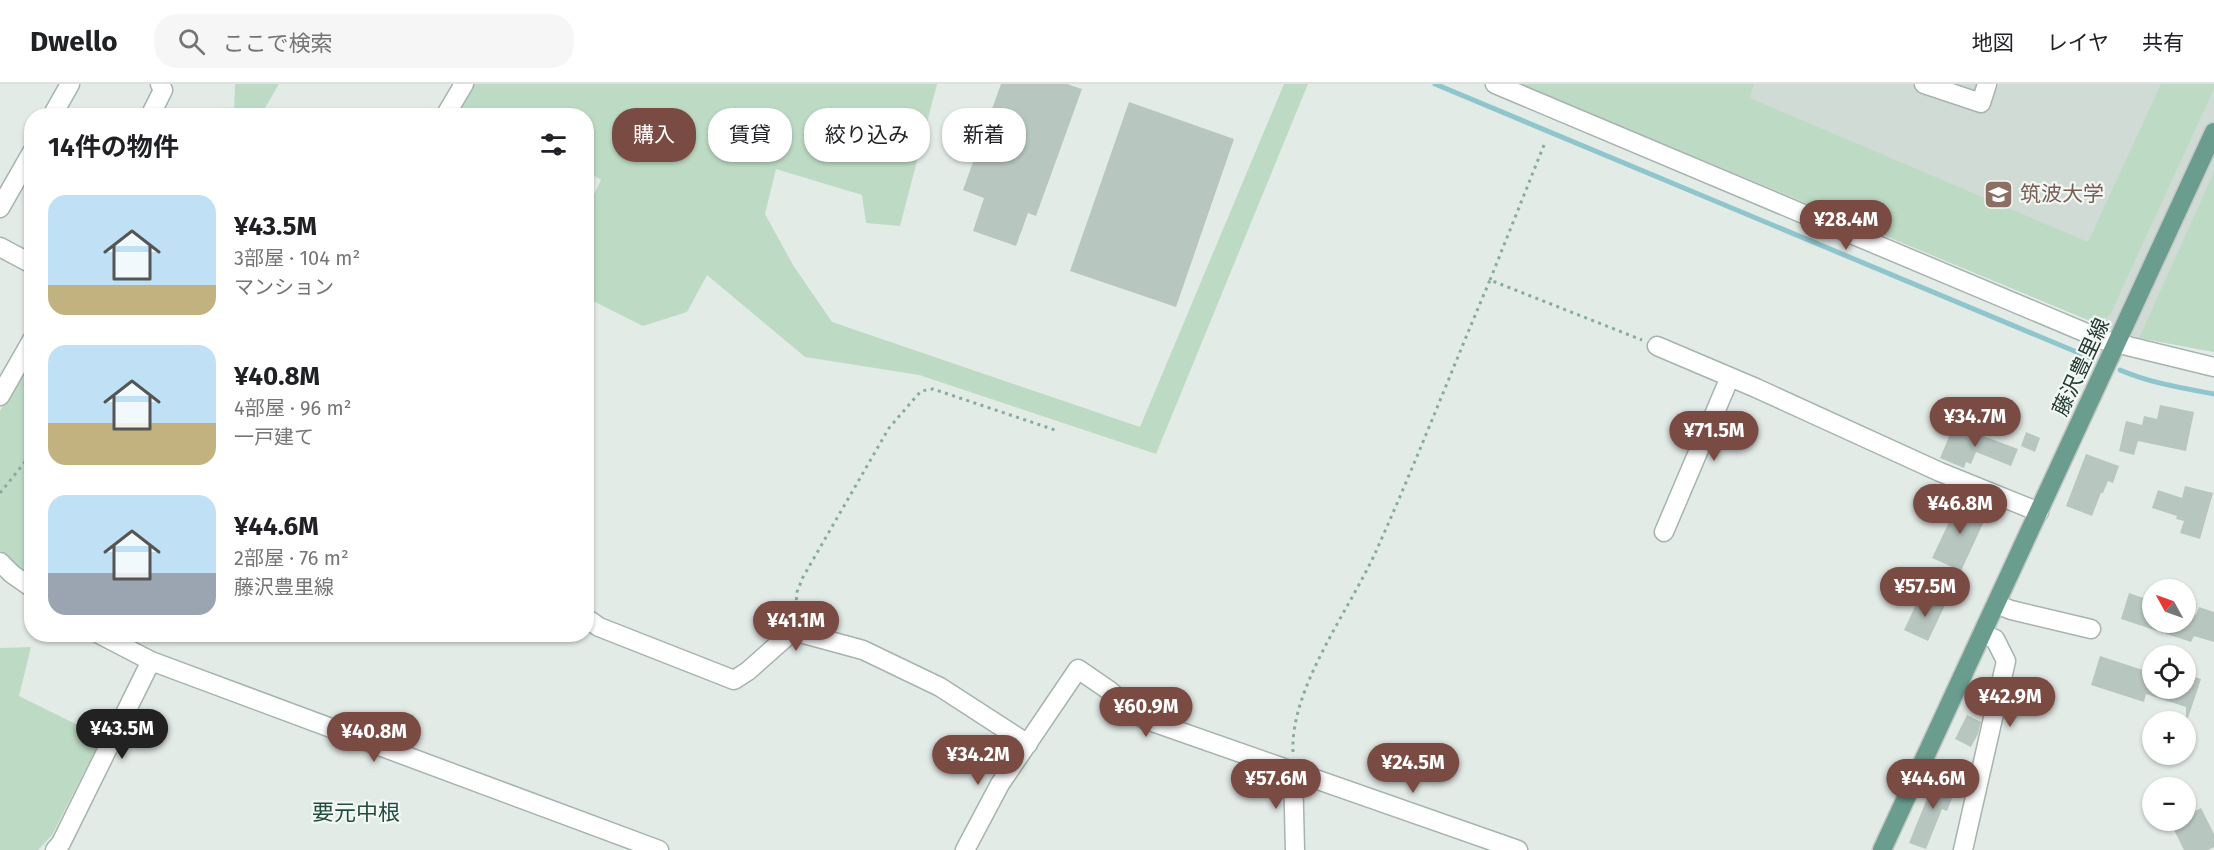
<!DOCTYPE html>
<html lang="ja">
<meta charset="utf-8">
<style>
body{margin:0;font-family:"Fira Sans","Noto Sans JP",sans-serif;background:#f6f6f6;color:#202124;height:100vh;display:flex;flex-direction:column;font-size:22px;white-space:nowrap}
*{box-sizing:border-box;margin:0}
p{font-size:20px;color:#757577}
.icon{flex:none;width:33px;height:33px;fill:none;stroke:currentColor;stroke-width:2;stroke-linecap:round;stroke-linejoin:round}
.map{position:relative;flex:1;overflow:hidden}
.sheet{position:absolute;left:24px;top:24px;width:570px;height:534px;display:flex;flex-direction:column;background:#fff;border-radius:24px;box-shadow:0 2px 4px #0004}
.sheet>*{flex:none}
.banner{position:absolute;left:612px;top:24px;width:570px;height:54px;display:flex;gap:12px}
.needle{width:39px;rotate:310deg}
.controls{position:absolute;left:2142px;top:495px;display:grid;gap:12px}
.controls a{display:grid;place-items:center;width:54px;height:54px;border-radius:50%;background:#fff;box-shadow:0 2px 4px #0004;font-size:30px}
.price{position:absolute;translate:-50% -51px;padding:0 14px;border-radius:21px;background:#794b42;color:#fff;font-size:20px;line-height:39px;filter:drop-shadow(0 2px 3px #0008)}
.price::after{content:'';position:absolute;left:50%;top:36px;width:18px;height:14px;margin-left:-9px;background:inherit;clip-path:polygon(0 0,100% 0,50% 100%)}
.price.current{background:#222;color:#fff}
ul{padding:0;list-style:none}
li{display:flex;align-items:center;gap:18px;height:150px;padding:0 24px}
li span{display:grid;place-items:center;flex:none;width:168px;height:120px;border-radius:18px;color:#555}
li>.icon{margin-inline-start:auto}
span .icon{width:72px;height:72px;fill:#fffc;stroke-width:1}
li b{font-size:26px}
h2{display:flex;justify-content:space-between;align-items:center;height:72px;padding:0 24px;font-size:26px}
.tag{padding:0 21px;border-radius:24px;background:#fff;box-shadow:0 2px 4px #0004;font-size:21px;line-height:54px}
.tag.current{background:#794b42;color:#fff}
header{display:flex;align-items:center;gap:36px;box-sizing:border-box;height:84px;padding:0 30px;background:#fff;border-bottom:2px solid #e0e0e0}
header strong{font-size:28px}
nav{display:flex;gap:33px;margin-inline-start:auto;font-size:21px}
.search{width:420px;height:54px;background:#f6f6f6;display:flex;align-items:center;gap:15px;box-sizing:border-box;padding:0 21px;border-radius:24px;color:#757577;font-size:22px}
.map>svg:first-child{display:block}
.built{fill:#d1dbd6}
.green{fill:#bddbc4}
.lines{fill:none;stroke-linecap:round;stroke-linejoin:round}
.stream{stroke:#8fc5cc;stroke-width:5}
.building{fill:#b8c6c0}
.minor-casing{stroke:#a6b3ae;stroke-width:21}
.major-casing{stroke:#c2c8c6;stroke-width:21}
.path{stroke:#86ac9e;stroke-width:3;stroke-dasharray:3 4.5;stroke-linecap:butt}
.minor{stroke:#fff;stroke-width:18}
.major{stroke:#6b9d8e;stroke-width:18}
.labels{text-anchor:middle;stroke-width:4.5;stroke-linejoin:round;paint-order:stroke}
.education-label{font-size:21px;fill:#785e54;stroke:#f3f8f5;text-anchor:start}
.street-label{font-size:21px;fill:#243b34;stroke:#f3f8f5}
.neighbourhood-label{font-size:22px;fill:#214c3f;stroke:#f3f8f5}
</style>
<header>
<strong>Dwello</strong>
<div class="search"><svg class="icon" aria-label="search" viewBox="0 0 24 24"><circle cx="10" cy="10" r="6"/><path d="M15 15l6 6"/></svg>ここで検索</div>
<nav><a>地図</a><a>レイヤ</a><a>共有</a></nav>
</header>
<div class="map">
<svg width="2214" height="766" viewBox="0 0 2214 766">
<rect width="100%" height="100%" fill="#e3ebe7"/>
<path class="built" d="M1520,0H2214V268L2139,254L2100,241Z"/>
<path class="green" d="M235,0H279L265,24L270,31H234Z
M473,0H937L900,142L866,139L862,111L776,85L765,130L793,181L832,238L1140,343L1284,0H1308L1156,370L919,291L805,273L707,191L687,228L643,242L587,214V125L601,96L587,87L586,32H456Z
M1520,0H1754L1750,14L2088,158L2161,0H2214V5L2111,229L2100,241Z
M2214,88V268L2139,254Z
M31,269V496L18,487L0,466V327Z
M31,563L19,612L102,653L52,751L38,766H0V564Z"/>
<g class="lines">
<path class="stream" d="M1435,0L2091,274
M2120,286C2150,299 2182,304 2214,310"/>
</g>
<path class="building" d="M1001,0H1067L1082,5L1036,132L1028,129L1016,162L973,147L984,114L963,106Z
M1129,18L1234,55L1176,223L1070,187Z
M2160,321L2194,328L2186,367L2138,357L2134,371L2119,367L2126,337L2142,341L2144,332L2157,335Z
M1954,341L2018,365L2011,382L1976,368L1971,380L1966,378L1964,384L1940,374Z
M2026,348L2040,354L2035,368L2021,362Z
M2086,370L2119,382L2113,399L2108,397L2103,409H2101L2092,432L2066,422Z
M2185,402L2213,409L2200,455L2180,449L2184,437L2176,435L2177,432L2152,424L2158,406L2182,414Z
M1961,413L1983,424L1981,428L1987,431L1961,487L1932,474Z
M2129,509L2152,517V538H2186V528L2196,531L2199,523L2214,528V558L2194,552L2191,558L2121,535Z
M1921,510L1945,521L1928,557L1904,546Z
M2100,572L2152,589V604H2186V590L2201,595L2188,634L2186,633V623L2146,610L2144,618L2091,601Z
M1967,631L1981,638L1978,650L1971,663L1955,655Z
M1937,690L1958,699L1947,727L1942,725L1926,765L1909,759Z
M2201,724L2214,750V763L2208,766H2184L2171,740L2177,736H2186V732Z"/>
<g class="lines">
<defs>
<path id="minor" d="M1495,0L2103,256L2214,283
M1924,0L1981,19L1987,0
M52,32L70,0
M150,32L163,6L160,0
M445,32L464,0
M0,124L32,68
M0,163L32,180
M1657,262L1756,304L1940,388L2039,428
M0,312L32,256
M1664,448L1730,293
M0,478L12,490L32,504
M1996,520L2011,526L2091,545
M586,534L599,543L734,596L748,587L793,547L863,566L940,603L1028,660
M99,550L151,577L659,766
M1293,686L1295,766
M55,766L61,759L151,577
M965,766L1000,700L1078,585L1110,607L1144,635L1518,766
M1963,766L2006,577L1995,555L1982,550"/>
<path id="major" d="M1882,766L2214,48"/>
</defs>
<use href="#minor" class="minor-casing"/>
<use href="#major" class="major-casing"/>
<path class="path" d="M1490,196L1544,61
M0,409L29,373
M795,531L797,508L803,493L889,344L921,307L933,305L1058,347
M1293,668C1290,603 1351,524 1377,465C1417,376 1452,285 1490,196L1642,256"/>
<use href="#minor" class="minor"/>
<use href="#major" class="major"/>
</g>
<defs>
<symbol id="university-square" viewBox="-11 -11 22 22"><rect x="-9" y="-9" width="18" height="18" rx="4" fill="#8d6e63" stroke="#f3f8f5"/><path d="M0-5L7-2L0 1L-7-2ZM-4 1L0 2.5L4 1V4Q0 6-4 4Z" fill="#fff"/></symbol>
</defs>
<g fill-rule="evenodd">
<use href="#university-square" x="1982" y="94" width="33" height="33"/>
</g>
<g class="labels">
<g class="education-label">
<text x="2020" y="117">筑波大学</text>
</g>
<g class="street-label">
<text transform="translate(2081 283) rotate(-65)" y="7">藤沢豊里線</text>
</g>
<g class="neighbourhood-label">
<text x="356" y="736">要元中根</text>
</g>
</g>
</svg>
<div class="controls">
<a><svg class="needle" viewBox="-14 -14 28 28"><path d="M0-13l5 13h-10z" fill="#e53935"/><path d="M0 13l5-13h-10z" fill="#757577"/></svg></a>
<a><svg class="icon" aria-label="locate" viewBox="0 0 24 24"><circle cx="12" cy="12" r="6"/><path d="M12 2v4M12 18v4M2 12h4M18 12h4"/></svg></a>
<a>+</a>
<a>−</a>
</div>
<b class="price" style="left:1846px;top:167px">¥28.4M</b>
<b class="price" style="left:1975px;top:364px">¥34.7M</b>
<b class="price" style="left:1714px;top:378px">¥71.5M</b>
<b class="price" style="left:1960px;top:451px">¥46.8M</b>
<b class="price" style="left:1925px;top:534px">¥57.5M</b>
<b class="price" style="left:796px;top:568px">¥41.1M</b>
<b class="price" style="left:2010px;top:644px">¥42.9M</b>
<b class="price" style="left:1146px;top:654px">¥60.9M</b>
<b class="price current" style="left:122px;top:676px">¥43.5M</b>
<b class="price" style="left:374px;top:679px">¥40.8M</b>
<b class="price" style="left:978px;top:702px">¥34.2M</b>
<b class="price" style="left:1413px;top:710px">¥24.5M</b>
<b class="price" style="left:1276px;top:726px">¥57.6M</b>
<b class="price" style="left:1933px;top:726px">¥44.6M</b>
<div class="banner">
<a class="tag current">購入</a>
<a class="tag">賃貸</a>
<a class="tag">絞り込み</a>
<a class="tag">新着</a>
</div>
<section class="sheet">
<h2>14件の物件<svg class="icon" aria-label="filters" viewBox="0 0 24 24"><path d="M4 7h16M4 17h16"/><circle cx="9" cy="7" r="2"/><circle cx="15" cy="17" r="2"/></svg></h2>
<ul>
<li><span style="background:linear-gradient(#bfe0f5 75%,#c2b280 0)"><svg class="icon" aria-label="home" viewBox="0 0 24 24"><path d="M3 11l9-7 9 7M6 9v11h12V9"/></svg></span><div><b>¥43.5M</b><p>3部屋 · 104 m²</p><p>マンション</p></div></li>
<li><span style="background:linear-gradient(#bfe0f5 65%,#c2b280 0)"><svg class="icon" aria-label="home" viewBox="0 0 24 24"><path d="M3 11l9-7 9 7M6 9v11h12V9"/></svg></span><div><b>¥40.8M</b><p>4部屋 · 96 m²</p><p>一戸建て</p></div></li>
<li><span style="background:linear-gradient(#bfe0f5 65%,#9aa5b1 0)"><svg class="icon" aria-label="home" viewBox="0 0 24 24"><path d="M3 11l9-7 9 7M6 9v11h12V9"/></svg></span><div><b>¥44.6M</b><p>2部屋 · 76 m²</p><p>藤沢豊里線</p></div></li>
</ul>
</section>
</div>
